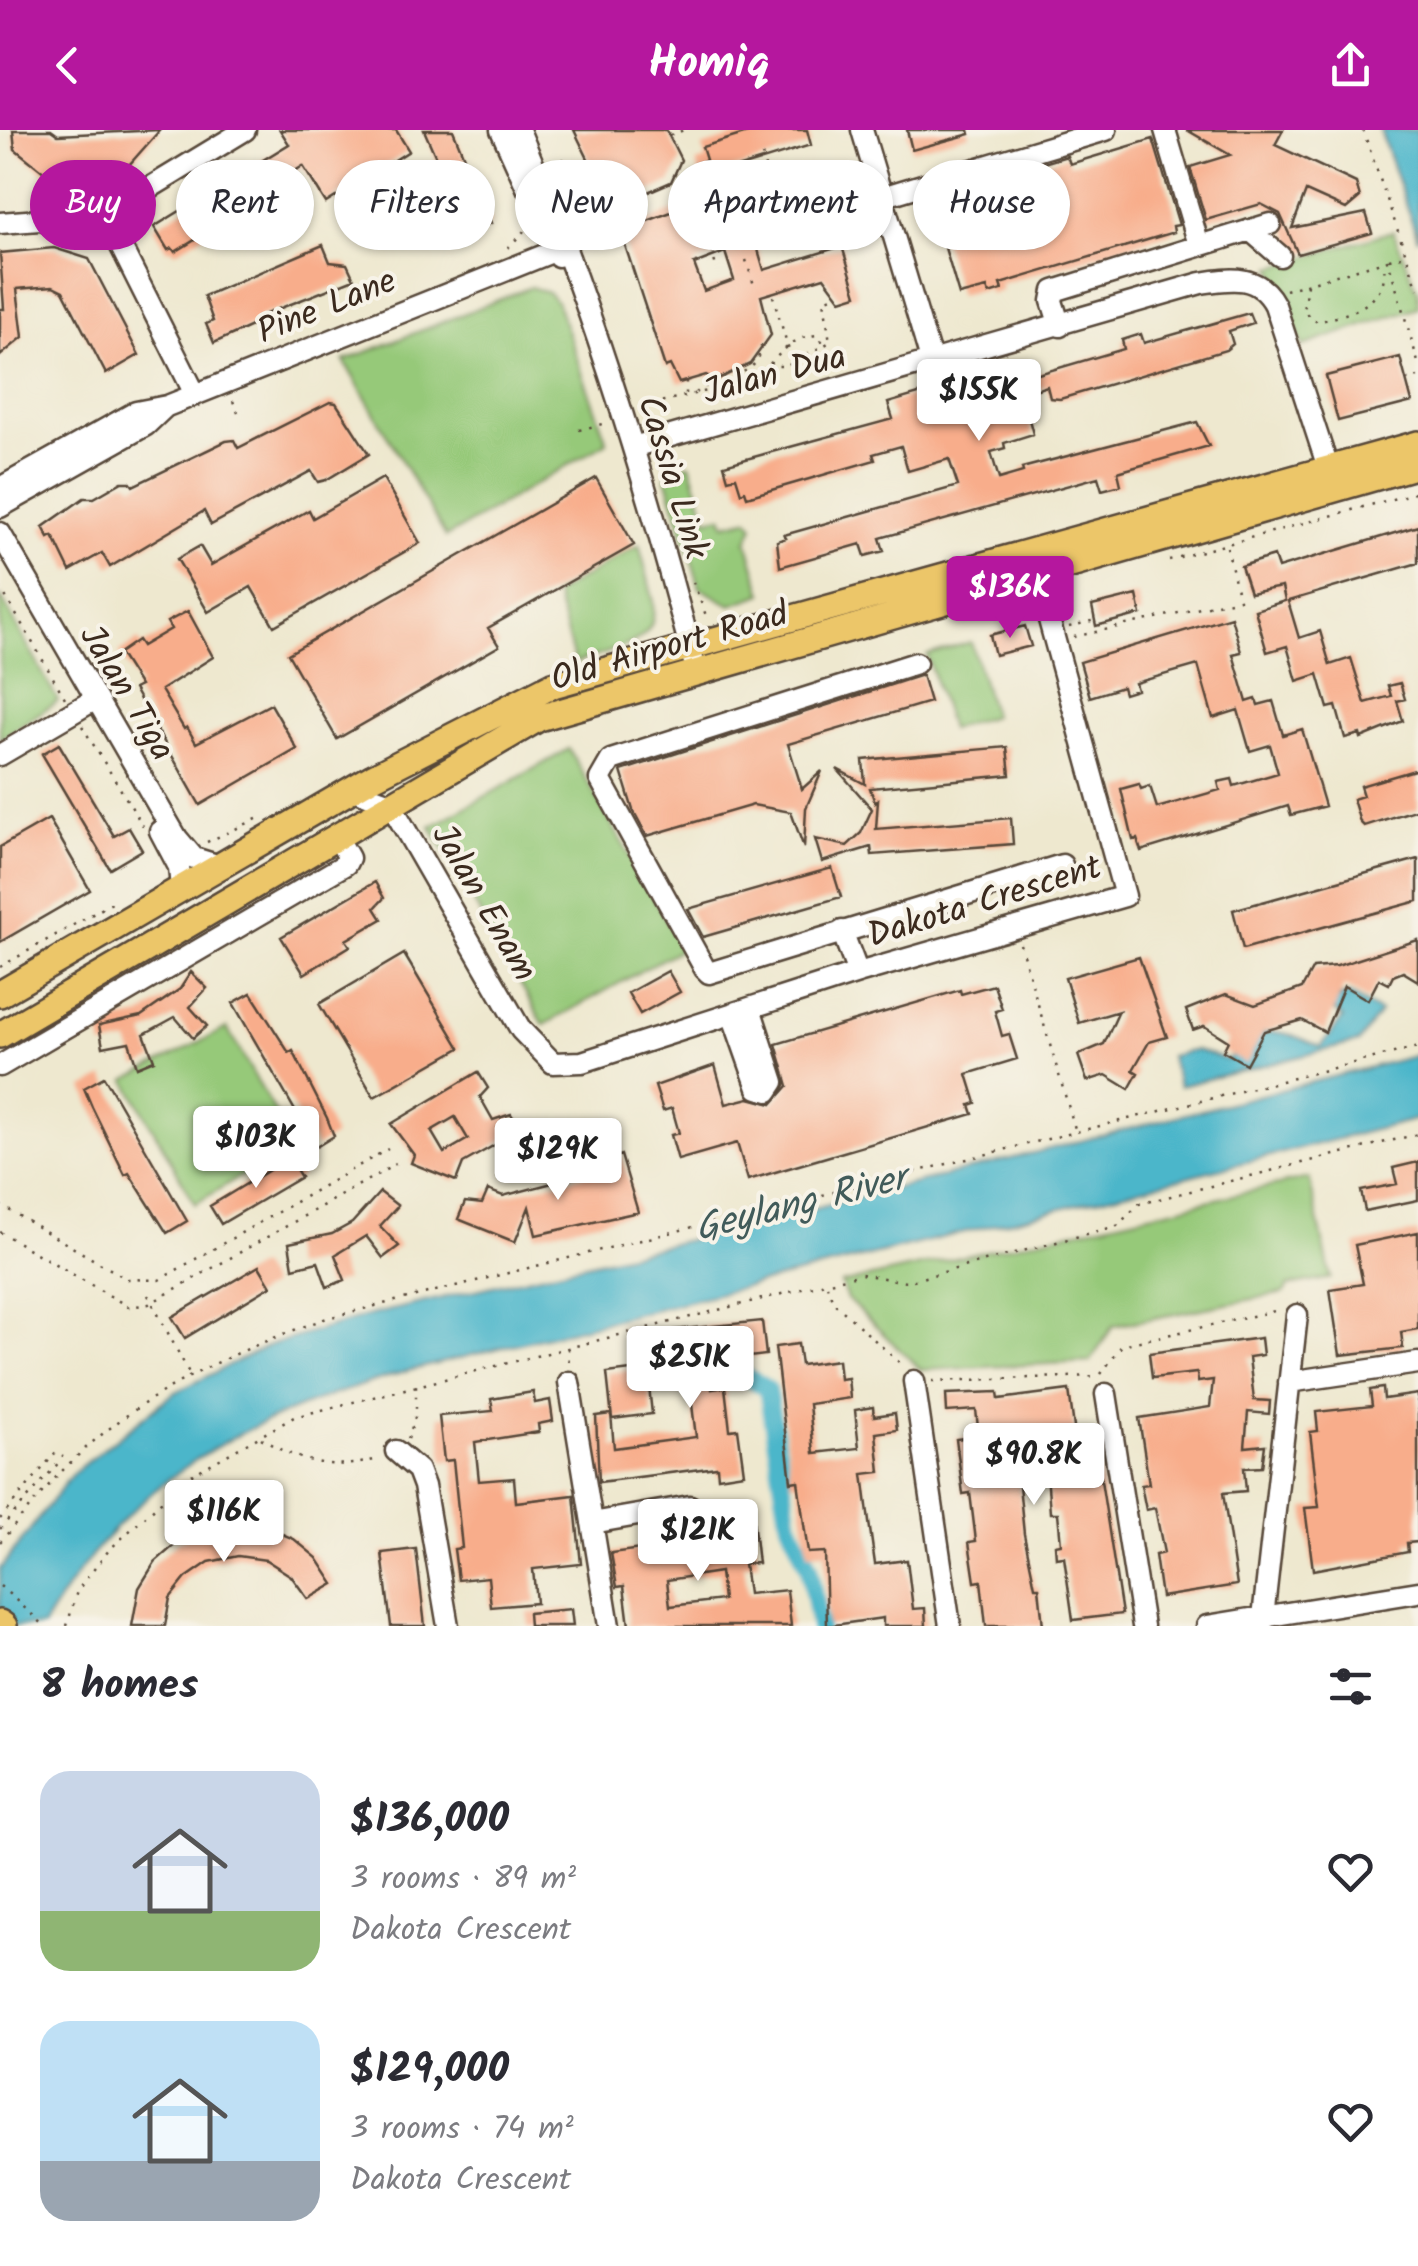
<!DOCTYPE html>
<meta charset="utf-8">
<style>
body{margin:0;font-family:Kalam,sans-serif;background:#f2f2f3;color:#2b2b33;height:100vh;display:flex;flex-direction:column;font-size:38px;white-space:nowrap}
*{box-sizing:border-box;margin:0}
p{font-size:32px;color:#7c7c81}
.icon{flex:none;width:55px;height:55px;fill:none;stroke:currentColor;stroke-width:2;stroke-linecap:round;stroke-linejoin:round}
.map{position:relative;height:1496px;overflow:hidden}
.sheet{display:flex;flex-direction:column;background:#fff;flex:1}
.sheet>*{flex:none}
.hud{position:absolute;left:30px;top:30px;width:1360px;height:90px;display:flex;gap:20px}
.price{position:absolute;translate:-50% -85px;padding:0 22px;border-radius:10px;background:#fff;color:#222;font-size:32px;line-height:65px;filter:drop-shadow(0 2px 5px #0008)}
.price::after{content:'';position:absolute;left:50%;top:60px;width:30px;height:22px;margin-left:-15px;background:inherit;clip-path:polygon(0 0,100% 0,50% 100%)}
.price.selected{background:#b5179e;color:#fff}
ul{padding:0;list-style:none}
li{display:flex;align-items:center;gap:30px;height:250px;padding:0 40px}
li span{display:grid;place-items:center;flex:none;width:280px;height:200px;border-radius:30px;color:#555}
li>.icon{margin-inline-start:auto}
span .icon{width:120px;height:120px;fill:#fffc;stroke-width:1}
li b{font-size:42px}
h2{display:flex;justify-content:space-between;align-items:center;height:120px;padding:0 40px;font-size:42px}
.pill{padding:0 35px;border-radius:45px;background:#fff;box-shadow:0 2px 8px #0004;font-size:35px;line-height:90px}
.pill.selected{background:#b5179e;color:#fff}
header{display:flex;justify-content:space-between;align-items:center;height:130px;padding:0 40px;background:#b5179e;color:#fff;font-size:45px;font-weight:800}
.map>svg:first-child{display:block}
.green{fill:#96c979;stroke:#687a4c;stroke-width:2.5}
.water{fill:#4cb6ca;stroke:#447074;stroke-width:2.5}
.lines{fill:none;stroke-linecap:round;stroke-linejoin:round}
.canal{stroke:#4cb6ca;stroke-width:18}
.building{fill:#f8ad8b;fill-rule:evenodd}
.minor-casing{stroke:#564639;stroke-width:25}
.major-casing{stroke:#564639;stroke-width:30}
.path{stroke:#564639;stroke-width:2.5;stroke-dasharray:2.5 8;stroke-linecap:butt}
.minor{stroke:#fff;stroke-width:20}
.major{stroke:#ecc669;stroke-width:25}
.labels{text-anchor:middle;stroke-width:8;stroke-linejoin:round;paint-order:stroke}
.street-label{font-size:35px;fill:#3b2a1e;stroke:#f7f3e8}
.water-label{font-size:38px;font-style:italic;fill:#415b5a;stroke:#f7f3e8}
</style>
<header><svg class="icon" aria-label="back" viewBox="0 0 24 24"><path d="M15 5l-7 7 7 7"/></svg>Homiq<svg class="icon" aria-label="share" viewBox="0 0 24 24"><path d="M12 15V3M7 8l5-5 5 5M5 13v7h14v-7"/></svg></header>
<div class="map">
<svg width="1418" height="1496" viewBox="0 0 1418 1496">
<rect width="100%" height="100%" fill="#f7f3e8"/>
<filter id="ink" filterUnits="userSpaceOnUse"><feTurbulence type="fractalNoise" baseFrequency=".01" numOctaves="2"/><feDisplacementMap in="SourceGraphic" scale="20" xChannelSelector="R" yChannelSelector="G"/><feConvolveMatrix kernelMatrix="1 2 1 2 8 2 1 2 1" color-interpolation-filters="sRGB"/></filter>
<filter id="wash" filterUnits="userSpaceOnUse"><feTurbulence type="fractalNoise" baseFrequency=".0048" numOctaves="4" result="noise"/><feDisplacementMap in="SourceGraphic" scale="40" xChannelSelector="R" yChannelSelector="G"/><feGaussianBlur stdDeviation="2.25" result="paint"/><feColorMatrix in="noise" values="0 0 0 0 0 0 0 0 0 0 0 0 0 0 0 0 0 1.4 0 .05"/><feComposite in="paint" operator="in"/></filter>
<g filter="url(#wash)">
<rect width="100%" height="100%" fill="#eee8cf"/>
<path class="green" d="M1393,101L1418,162V177L1303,216L1273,137Z
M531,157L549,163L557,173L607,312L446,407L344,231Z
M690,334L707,389L722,386L725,394L748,389L754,396L747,411L763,464L731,475L700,458L666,347L677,336Z
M639,415C664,504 665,505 575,533L555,464Z
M0,465L58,571L0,609Z
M971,512L993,586L950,599L927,525Z
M569,619L682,818L544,895L431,697Z
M227,898L293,1014L195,1074L126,950Z
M1309,1048L1331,1148L1288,1156L1284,1163L1113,1196L1090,1232L921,1240L847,1169L841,1154Z"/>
<path class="water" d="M1380,0H1418V109Z
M1348,864L1380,882L1359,912L1179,956L1170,926L1196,920L1228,930C1255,890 1283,900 1321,917L1343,888L1326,874Z
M1418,925V989L408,1241C240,1290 136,1341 43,1496H0V1439L73,1343L174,1263L270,1215L370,1185L747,1096Z"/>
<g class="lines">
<path class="canal" d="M747,1247L767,1259L789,1393L809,1438L819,1496"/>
</g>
<g id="blocks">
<path class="building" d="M13,0H51L58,5L160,0L128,36L45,43L15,19Z
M280,0H396L409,21L326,73L303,36L279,51L283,56L175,122L172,118L168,120L154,97L289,14Z
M424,0H453L491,93L447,111L441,96L395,115L388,99L402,82L395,66L428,51L444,77L455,71Z
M574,0H666L681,30L671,52L627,71L637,95L674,81L677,90L691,85L700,109L833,69L837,82L828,88L830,94L757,116L764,140L842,116L857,165L841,170L824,147L761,166L771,205L750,234L716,250L706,245L679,253L670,235L665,237L614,82ZM725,122L734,150L704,161L694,134Z
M757,0H807L811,15L701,49L696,33L706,30L702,17Z
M907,0H969L970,4L912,20Z
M1187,0H1283L1275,15L1356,53L1360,67L1346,79L1306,61L1292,98L1366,83L1372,103L1298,124L1280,84L1261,74L1206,90L1190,37L1230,25Z
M1153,9L1179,95L1173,96L1174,102L1000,154L1002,160L989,164L987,158L959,165L932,74L996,55L1000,46L1067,26L1070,34Z
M323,115L330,132L347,134L354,149L258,187L260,192L214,213L206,194L213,191L204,166Z
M54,118L89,129L139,225L106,244L63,161L53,156L17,159L23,207L0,226V179H4L0,123Z
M1249,183L1253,193L1229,201L1233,214L1226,220L1060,269L1050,268L1047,256L1022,264L1033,304L1004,313L1005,318L991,322L999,349L1023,342L1022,338L1197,292L1209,316L1118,342L1121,355L1102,360L1098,347L880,408L884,421L865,426L861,414L780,437L777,411L786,408L784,405L958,356L949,329L908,341L901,316L873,324L875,330L747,367L745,361L741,363L736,347L728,349L724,335L893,289L888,273L1013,236L1018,250L1124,219L1122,210L1141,204L1144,213Z
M1400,227L1412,272L1338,291L1326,246Z
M330,272L336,273L369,324L326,350L318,352L311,341L211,395L204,381L110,437L102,423L70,441L53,406L49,408L43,397L84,368H94L122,352H130L133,356L226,311L234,310L238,318Z
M383,348L420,413L274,496L251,457L208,482L177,429L200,416L211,435L309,380L313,388Z
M596,348L634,415L488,498L499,516L337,609L288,524Z
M1418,396V433L1288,471L1299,508L1320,501L1330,535L1351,528L1365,573L1391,566L1388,556L1400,553L1405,569L1397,571L1403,591L1361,608L1360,604L1345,608L1336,576L1328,578L1318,544L1297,551L1287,516L1267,522L1255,480L1285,471L1282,457L1250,463L1241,436L1274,426L1278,438Z
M1137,465L1141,484L1096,496L1092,476Z
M188,481L213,527L161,560L184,599L187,597L196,613L271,574L297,619L200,675L134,559L140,556L119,523L138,510L142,516L171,499L167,492Z
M1231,487L1241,522L1233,524L1247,572L1256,569L1258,575L1273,571L1283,605L1302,599L1325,676L1291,685L1288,676L1141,721L1137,709L1133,710L1121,659L1139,654L1141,659L1150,656L1157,678L1220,660L1218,652L1232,649L1234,656L1278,643L1270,615L1250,621L1238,580L1213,588L1198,535L1135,553L1137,560L1124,564L1122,557L1090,567L1080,532Z
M1025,496L1031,516L995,525L990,505Z
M922,545L930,572L788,614L802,659L822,641L806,678L804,718L791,682L753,675L647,706L633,680L621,641Z
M59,614L114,706L129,698L142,720L110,739L42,624Z
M1007,617L1010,645L870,658L875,673L878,670L876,699L1011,688L1013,714L872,725L871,717L822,732L815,709L847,716L861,703L872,679L837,639L865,654L863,630Z
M1418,639V679L1364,696L1360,692L1353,669L1363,666L1360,656Z
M49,689L90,760L0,812V717Z
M1418,729V771L1243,819L1233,780Z
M832,738L841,767L703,807L688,779Z
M375,752L384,768L375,778L382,789L346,810L350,816L304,844L281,807Z
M1418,810V851L1403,842L1393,846L1389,854L1379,849L1368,870L1344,856L1325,902L1302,890L1264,901L1246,934L1223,921L1228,911L1204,896L1193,900L1186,880L1226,864L1255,875L1302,858L1313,838L1337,836Z
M404,824L460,918L374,967L319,874Z
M1139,827L1167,907L1149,912L1133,940L1138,943L1129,959L1106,945L1087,951L1078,925L1104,914L1119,881L1079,893L1065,848Z
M668,841L680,862L640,884L628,863Z
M191,842L207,858L190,877L207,896L193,908L175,887L144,904L154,930L137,937L129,912L103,917L99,895L141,886L180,859Z
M994,855L1002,879L995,881L1002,906L1009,904L1017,929L967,944L976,973L970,975L973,984L748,1050L737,1013L678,1030L671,1005L679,1003L672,978L663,981L655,956L715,935L726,974L749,968L772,974L788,956L776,914L960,860L961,864Z
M251,863L289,923L293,921L327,988L334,1006L316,1017L233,873Z
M478,942L488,958L480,967L493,990L511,984L521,1000L463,1033L456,1051L411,1033L414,1025L391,994ZM455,987L468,1009L444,1023L431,1001Z
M104,947L187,1091L167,1103L129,1043L125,1045L92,977L84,958Z
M621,1025L638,1082L536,1105L529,1077L515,1112L458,1089L465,1072L482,1074L488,1060L503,1066L587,1044L589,1035Z
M289,1028L301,1047L221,1094L210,1076Z
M1418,1032V1070L1365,1081L1361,1061L1397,1054L1393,1038Z
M380,1062L398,1076L380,1096L399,1116L383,1128L366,1106L335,1125L345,1150L327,1157L318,1132L293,1138L289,1113L332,1104L352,1093Z
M1418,1102V1199L1401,1202L1403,1218L1340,1225L1330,1159L1363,1154L1355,1115Z
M259,1136L271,1156L185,1208L172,1187Z
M762,1191L766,1225L708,1232L712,1259L725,1257L730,1300L738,1299L744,1343L718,1347L717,1337L599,1352L596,1286L611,1284L614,1318L696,1307L689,1250L675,1252V1200Z
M1261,1208L1263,1225L1249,1227L1254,1270L1270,1271L1269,1284L1248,1282L1245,1317L1265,1315L1262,1337L1244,1338L1246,1361L1223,1363L1237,1455L1161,1467L1155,1425L1164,1423L1155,1378L1146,1380L1141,1355L1149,1354L1139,1288L1210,1277L1213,1250L1198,1252L1197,1243L1152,1248L1149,1223Z
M798,1214L801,1235L838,1230L840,1249L848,1248L850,1268L809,1274L814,1323L859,1318L855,1280L873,1277L874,1286L895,1283L897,1300L876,1303L880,1342L863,1344L869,1392L875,1434L907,1430L913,1479L925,1478L926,1496H883V1488L827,1496L825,1422L808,1423L798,1351L791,1352L775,1217Z
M647,1238L652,1284L612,1289L607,1243Z
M1383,1258L1384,1269L1418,1264V1412L1407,1413L1408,1422L1313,1440L1305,1378L1319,1377L1310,1302L1318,1301L1316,1282L1372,1276L1370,1260Z
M1069,1260L1077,1320L1096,1318L1122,1484L1073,1490L1064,1427L1056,1428L1055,1415L1061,1414L1058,1383H1050L1044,1302L1014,1306L1024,1404L1035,1457H1039L1043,1496H986L981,1451L975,1452L969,1412L976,1411L970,1363L963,1364L956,1309L979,1306L976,1280L947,1282L946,1264L998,1262L999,1269Z
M533,1262L535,1273L550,1270L553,1291L538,1294L539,1302L475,1312L479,1351L514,1348L516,1372L574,1365L581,1434L533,1439L536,1473L491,1477L488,1447L458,1450L454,1419L462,1418L453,1330L444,1331L439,1286L493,1281L491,1269Z
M753,1389L758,1433L744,1434L748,1464L787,1460L791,1496H629L624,1456L617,1457L611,1423L729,1407L727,1392ZM720,1442L723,1470L670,1476L667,1450Z
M235,1394L266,1397L294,1409L317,1428L334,1454L308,1469L291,1446L266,1430L238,1426L209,1432L186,1448L170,1468L165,1496H132L139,1458L155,1432L178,1412L205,1399Z
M416,1419L425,1496H391L382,1423Z
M571,1479L573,1496H529L528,1483Z"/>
</g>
</g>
<g filter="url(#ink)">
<use href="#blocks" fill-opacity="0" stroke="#564639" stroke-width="2.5"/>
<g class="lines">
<defs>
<path id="minor" d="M501,0L558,126
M519,0C591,171 646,350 693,529
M862,0L932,233
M1165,0L1199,115
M882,67L1106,0
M105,85L195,264
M0,93L105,85L245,0
M1250,100L1280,126
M1060,196L1052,171L1054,161L1270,94
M633,317L1201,153C1232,148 1259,144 1275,175L1333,353
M0,358L136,282L167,276L567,116
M0,377L146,295L165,277
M0,403L177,708L194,728L220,736
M916,533L611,630L600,649L705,839L709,843L1062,735
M0,625L94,570
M351,659L390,673L521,900L553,933L582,932L858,843L1125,766L1037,446
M160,701L179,737L181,759
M842,801L858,843
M732,884L758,958L768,961L774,952L750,878
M0,936L346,734L349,728L336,705
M914,1251L950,1496
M569,1252L609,1496
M1289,1252L1418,1233
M1106,1264L1143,1496
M396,1321L418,1340L424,1356L448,1496
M592,1393L690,1376
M1207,1496L1418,1462
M1262,1496L1297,1185"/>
<path id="major" d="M0,864L373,647L553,555L1418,314
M0,905L539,588L1418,335
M0,1493L4,1496"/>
</defs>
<use href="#minor" class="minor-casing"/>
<use href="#major" class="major-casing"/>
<path class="path" d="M1363,0L1418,159
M670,5L684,0
M762,25L766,41L758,60L773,93
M554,31L562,27L585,76L604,68
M679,45C700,57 709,115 717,140
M578,90L589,85L585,78
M703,92L767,79
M508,118L524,101
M1389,129L1406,125
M746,130L754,155
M1307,154L1303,181L1317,192C1349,184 1389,174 1384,134
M1285,160L1388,130L1418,232
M773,166L790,224L806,248
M768,236H787L830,212L824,170L832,167
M1406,250L1418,247
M696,263C716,244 761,250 761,215
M686,264V252
M233,271L241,290
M642,278C679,264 718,263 754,245C779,232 785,207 817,205L825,215
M579,300L606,293
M660,340L670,327
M1169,430L1418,362
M693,452L707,488
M0,457L65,568
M1069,497L1095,490
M1074,507L1239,469L1227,417
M82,596L143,696
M207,712L259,688
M1020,814L1076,1002
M0,837L117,770
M0,1075L127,1149L159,1150L388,1019
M0,1102L129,1177L149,1174L396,1034
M827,1155L833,1172L902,1235
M148,1165L189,1243
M568,1218L569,1235
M1101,1244L1122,1215L1279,1180
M932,1251L1099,1246
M261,1308C295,1331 336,1342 377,1329
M408,1309L416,1284V1255
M0,1389L56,1322L63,1327
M0,1399L62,1329
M0,1412C24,1385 46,1356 72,1331C144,1261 234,1221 327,1188L1418,917
M0,1456L45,1496
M67,1496L77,1461L109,1420L188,1347L294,1287L861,1144L906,1152L1117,1096L1139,1074L1418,1004"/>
<use href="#minor" class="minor"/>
<use href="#major" class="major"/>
</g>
</g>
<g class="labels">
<g class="street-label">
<text transform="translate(326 175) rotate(-22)" y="12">Pine Lane</text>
<text transform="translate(774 243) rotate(-15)" y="12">Jalan Dua</text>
<text transform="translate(674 347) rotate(73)" y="12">Cassia Link</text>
<text transform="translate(669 515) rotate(-16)" y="12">Old Airport Road</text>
<text transform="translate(128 562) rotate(59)" y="12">Jalan Tiga</text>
<text transform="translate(984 770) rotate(-17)" y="12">Dakota Crescent</text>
<text transform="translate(485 772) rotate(60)" y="12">Jalan Enam</text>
</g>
<g class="water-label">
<text transform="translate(800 1072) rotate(-14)" y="13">Geylang River</text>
</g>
</g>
</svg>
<b class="price" style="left:979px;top:314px">$155K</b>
<b class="price selected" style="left:1010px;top:511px">$136K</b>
<b class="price" style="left:256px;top:1061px">$103K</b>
<b class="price" style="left:558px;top:1073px">$129K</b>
<b class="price" style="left:690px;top:1281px">$251K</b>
<b class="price" style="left:1034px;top:1378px">$90.8K</b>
<b class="price" style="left:224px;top:1435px">$116K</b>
<b class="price" style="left:698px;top:1454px">$121K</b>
<div class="hud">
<a class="pill selected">Buy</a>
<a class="pill">Rent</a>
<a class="pill">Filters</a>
<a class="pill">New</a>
<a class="pill">Apartment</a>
<a class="pill">House</a>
</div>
</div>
<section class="sheet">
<h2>8 homes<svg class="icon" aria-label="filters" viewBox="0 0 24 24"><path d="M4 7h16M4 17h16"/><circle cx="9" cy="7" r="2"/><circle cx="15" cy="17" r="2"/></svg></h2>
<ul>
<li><span style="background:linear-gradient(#c9d6e8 70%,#8fb573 0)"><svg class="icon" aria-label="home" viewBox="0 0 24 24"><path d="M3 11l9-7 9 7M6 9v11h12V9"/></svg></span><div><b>$136,000</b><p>3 rooms · 89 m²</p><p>Dakota Crescent</p></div><svg class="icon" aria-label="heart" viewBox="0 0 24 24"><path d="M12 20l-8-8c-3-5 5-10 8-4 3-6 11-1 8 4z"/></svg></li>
<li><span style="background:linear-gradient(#bfe0f5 70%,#9aa5b1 0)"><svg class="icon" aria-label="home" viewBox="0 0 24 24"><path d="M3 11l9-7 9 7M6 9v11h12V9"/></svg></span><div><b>$129,000</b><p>3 rooms · 74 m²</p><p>Dakota Crescent</p></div><svg class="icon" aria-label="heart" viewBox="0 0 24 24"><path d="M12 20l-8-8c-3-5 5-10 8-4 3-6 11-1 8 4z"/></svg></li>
</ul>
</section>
